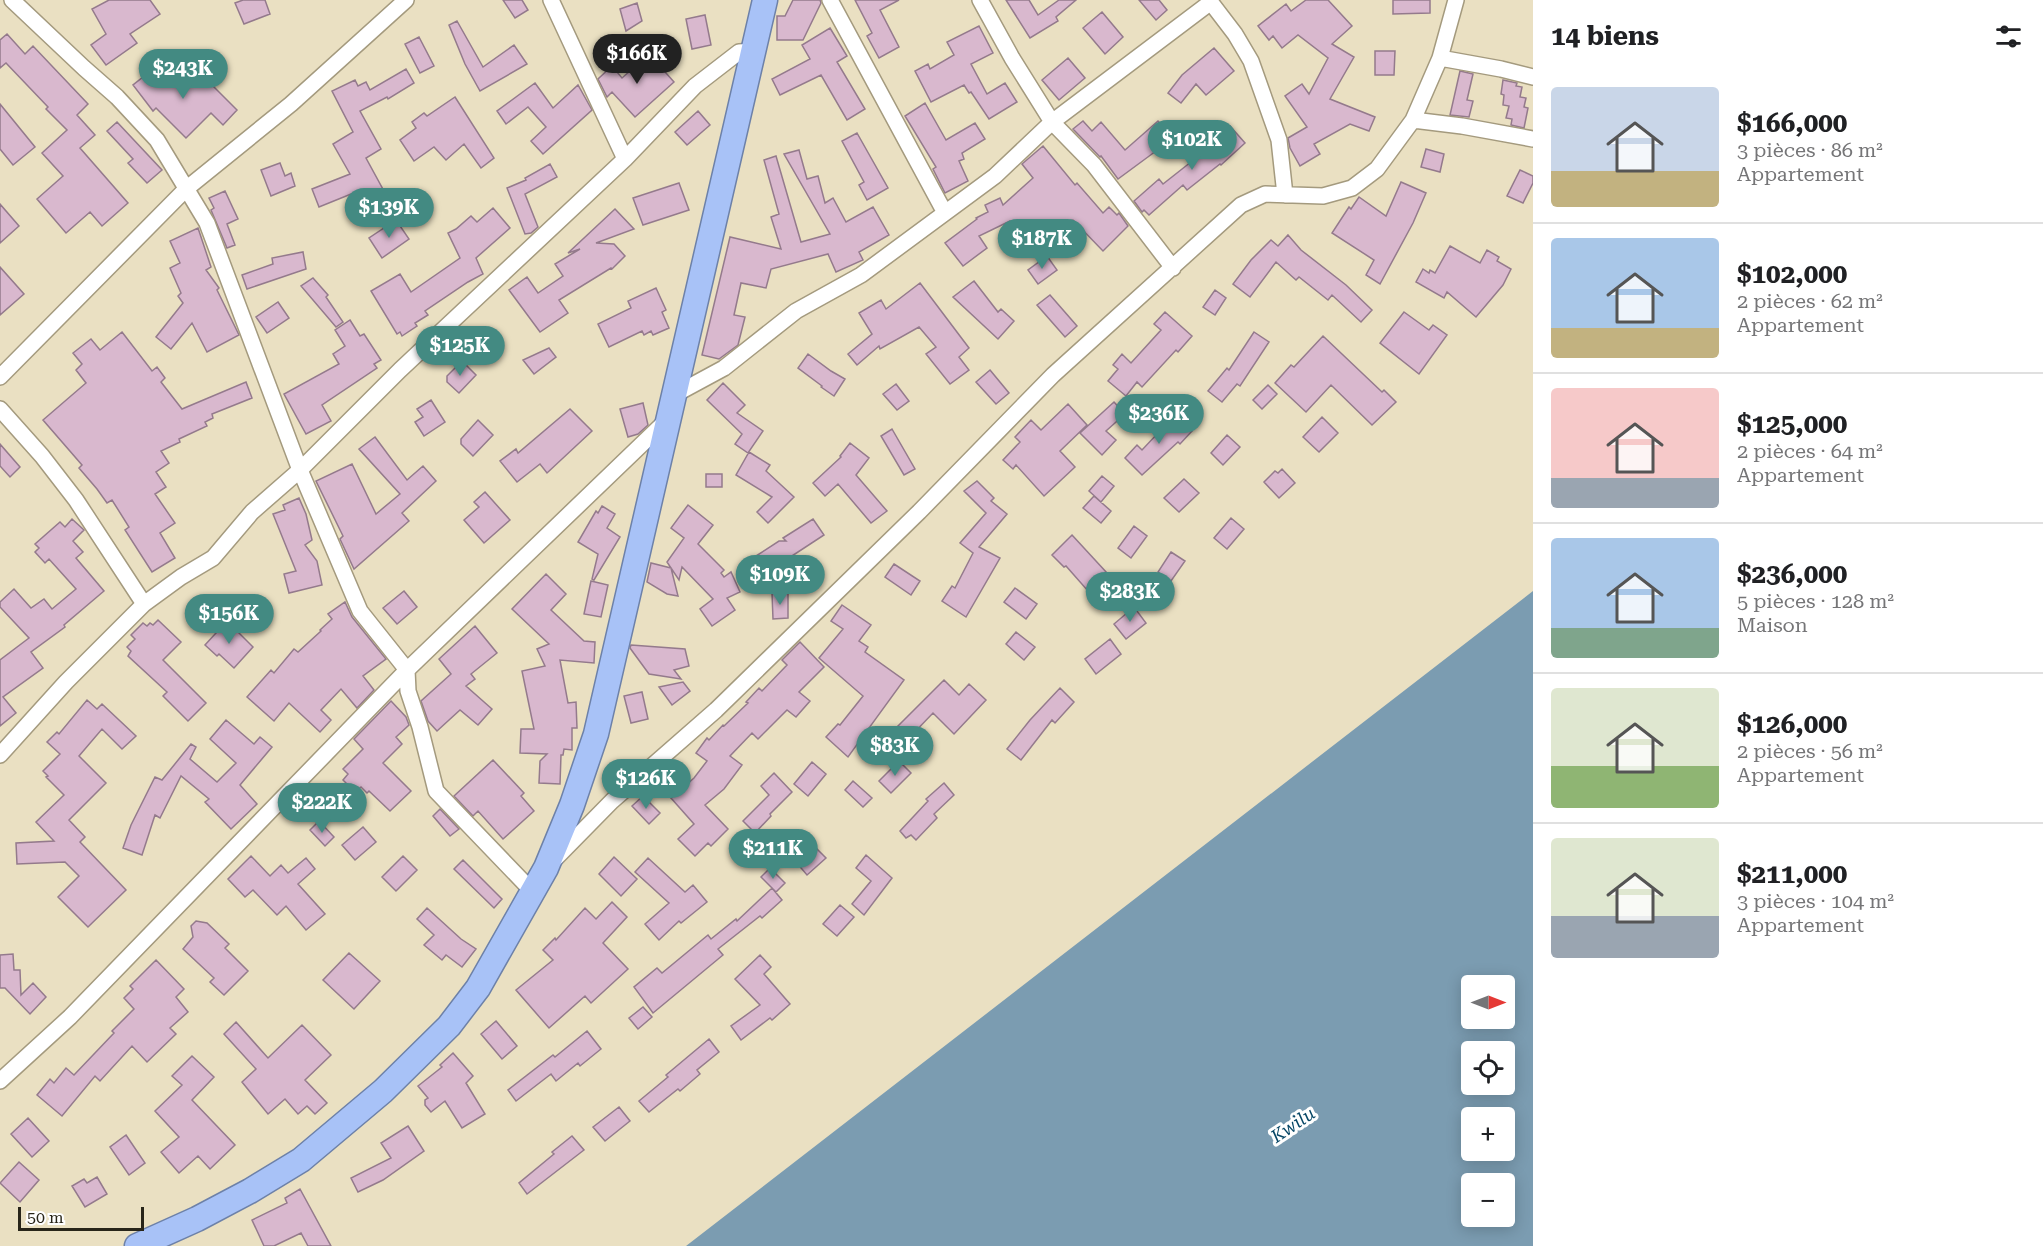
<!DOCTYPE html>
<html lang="fr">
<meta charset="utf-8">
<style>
body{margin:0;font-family:"Roboto Serif",serif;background:#f2f2f2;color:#202124;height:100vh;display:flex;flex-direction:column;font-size:22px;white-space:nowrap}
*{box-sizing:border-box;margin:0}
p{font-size:20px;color:#757577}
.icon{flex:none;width:33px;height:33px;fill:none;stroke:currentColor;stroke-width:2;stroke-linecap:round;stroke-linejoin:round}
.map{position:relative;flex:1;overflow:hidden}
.sheet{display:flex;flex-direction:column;background:#fff;width:510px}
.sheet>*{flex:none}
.needle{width:39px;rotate:90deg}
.controls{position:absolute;left:1461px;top:975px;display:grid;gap:12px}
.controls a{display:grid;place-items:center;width:54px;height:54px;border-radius:6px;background:#fff;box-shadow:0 3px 15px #0003;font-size:30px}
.scale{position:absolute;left:18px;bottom:15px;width:126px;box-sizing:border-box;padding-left:6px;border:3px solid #282519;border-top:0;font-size:16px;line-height:21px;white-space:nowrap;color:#282519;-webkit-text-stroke:4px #fff;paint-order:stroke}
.price{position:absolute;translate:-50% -51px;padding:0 14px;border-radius:21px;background:#438a82;color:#fff;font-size:20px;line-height:39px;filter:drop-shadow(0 2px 3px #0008)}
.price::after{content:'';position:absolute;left:50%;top:36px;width:18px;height:14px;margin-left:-9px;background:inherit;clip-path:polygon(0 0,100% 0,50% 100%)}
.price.on{background:#222;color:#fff}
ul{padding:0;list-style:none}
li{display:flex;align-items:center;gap:18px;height:150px;padding:0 18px}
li+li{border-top:2px solid #e0e0e0}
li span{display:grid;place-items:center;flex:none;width:168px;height:120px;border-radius:6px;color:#555}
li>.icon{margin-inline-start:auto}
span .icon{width:72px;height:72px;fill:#fffc;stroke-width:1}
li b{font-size:26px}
h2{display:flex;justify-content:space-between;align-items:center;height:72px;padding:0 18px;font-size:26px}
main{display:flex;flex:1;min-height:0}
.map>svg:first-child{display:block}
.water{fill:#7b9cb1;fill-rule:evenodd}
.building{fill:#d9b8ce;stroke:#947a8c;stroke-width:1.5}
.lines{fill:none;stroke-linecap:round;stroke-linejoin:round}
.minor-casing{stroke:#a49a7e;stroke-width:18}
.trunk-casing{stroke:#6d81a8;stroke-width:27}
.minor{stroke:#fff;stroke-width:15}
.trunk{stroke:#a8c2f7;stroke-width:24}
.labels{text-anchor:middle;stroke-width:6;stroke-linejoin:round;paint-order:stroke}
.water-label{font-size:18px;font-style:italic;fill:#074766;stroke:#fff}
</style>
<main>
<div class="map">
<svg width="1533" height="1246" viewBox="0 0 1533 1246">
<rect width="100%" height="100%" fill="#eae0c2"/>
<path class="water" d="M1533,591V1246H686ZM1472,986H1504V1018H1472ZM1472,1052H1504V1084H1472ZM1472,1118H1504V1150H1472ZM1472,1184H1504V1216H1472Z"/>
<path class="building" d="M109,0H150L160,14L130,34L137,43L106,65L91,45L106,34L92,9Z
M243,0H265L270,14L244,24L235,3Z
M503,0H522L528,10L515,18Z
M793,0H820L821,3L803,40H777V16H785Z
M855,0H899L880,10L899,47L879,58L867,36L872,33Z
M1006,0H1029L1038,15L1059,0H1076L1056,17L1058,21L1030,38Z
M1139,0H1159L1167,10L1156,20Z
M1306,0H1328L1352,26L1332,44L1354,57L1330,99L1375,117L1369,131L1350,124L1314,144L1320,154L1300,166L1290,148L1288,138L1307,127L1285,96L1302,84L1309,94L1328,58L1298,35L1282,48L1273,36L1269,40L1258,26L1286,4L1291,11Z
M1393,0H1430V13L1393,14Z
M637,3L642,21L626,31L620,9Z
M1102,12L1123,37L1105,54L1083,28Z
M705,15L711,45L692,49L686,19Z
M457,21L483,67L514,45L527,64L480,91L465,64L449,25Z
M979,26L993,53L971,64L987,94L1005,83L1017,102L989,119L971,92L969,93L964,85L931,102L915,71L928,64L930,69L954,55L947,42Z
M830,28L847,56L837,62L865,109L847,120L821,75L780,95L772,79L810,59L802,45Z
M7,34L25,54L33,46L88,104L77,115L95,135L80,148L128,203L102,226L90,212L66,233L37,199L63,176L42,153L67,130L46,109L48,107L6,63L0,68V40Z
M419,37L434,66L420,73L405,44Z
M1214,48L1234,71L1206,95L1196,84L1181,103L1168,93L1182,75Z
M1375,51H1395L1394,75H1375Z
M649,54L674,82L635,117L612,92L607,97L598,79L612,66L622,78Z
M1068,58L1085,78L1059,100L1042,80Z
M162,62L185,90L203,74L212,85L237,110L223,125L211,113L186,138L156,108L153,111L133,85Z
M406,69L414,83L388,99L387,97L360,111L381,149L366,158L385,193L362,204L356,192L319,207L312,189L350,174L333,144L353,132L332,91L355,80L358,86L366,82L370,90Z
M1460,71L1473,74L1467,100L1473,101L1469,117L1450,115Z
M1503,80L1517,83L1516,86L1522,87L1520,97L1526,98L1524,107L1528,108L1524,128L1511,125L1512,119L1506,118L1509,106L1503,105L1504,95L1501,94Z
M535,83L553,108L578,85L592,110L543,154L531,141L546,127L528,107L506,124L497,111Z
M455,97L494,158L481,168L464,144L446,160L434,147L414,161L400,140L416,128L412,122L424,113L427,116Z
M925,103L946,140L975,123L985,139L962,153L964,159L959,161L968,181L945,193L933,169L936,167L905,116Z
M0,104L35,147L13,165L0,149Z
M698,111L710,125L687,145L675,132Z
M1083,121L1092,131L1101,122L1125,150L1158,121L1172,137L1156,151L1118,179L1101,156L1100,157L1073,129Z
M117,122L162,170L147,183L128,163L133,159L107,131Z
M1230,126L1245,143L1221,165L1220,164L1187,190L1183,185L1149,215L1144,210L1142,212L1134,201L1159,179L1163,184L1196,158Z
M857,133L888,188L867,200L859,185L864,182L842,141Z
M1043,146L1075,185L1077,183L1103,213L1109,207L1117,215L1119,213L1128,226L1103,251L1073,220L1069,221L1034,250L1010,221L979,236L987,248L963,266L945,243L977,219L976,218L988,212L985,205L1000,198L1003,205L1033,178L1022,164Z
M1426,149L1444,154L1440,172L1421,167Z
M799,150L807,179L818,176L825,203L833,198L846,222L873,207L889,235L859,252L863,260L836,272L828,254L771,269L766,288L741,283L734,315L745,317L738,345L719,359L702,355L730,237L781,249L771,217L779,214L764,160L776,156L801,242L830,234L784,154Z
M280,163L285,176L291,173L295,186L271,196L261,170Z
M550,164L557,177L525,194L538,227L531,233L525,234L507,188L526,180L525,178Z
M1520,170L1533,176V183L1523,203L1507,196Z
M1401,182L1426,193L1413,223L1380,284L1366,275L1374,260L1332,233L1349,207L1351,209L1359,197L1386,216Z
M679,183L689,210L643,225L633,198Z
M225,191L238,219L227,224L235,245L227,248L211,210L214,208L209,198Z
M0,204L19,226L0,243Z
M493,208L510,228L476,258L483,274L468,282L425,311L428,315L415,323L417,326L402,336L400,332L397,334L371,291L400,274L411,292L460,258L448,233L456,229L471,216L477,222Z
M615,209L634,229L596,243L614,244L625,256L612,269L611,268L559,300L568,313L540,332L509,290L527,277L538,293L563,276L555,264L580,249L568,253Z
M396,220L409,239L382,258L369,238Z
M198,228L211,267L206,270L219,288L217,290L239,335L207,352L192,323L171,349L156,337L183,303L178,296L181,293L170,268L180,263L170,241Z
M1288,235L1301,250L1346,285L1372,310L1361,322L1332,295L1328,300L1299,277L1296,280L1276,262L1250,297L1233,284L1251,260L1271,240L1278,246Z
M1450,246L1480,263L1487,250L1499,257L1497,261L1511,269L1503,285L1476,317L1447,292L1444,298L1416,282L1423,269L1429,273L1430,270L1435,273Z
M303,252L306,269L247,289L242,275L273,264L272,258Z
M1047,256L1057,270L1038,284L1028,270Z
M0,267L24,294L0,315Z
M313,278L328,295L326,297L343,322L336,327L301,286Z
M974,281L998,312L1001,309L1014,321L998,339L953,297Z
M920,283L969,348L959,357L969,370L950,384L926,354L936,347L919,327L880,349L879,346L857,365L848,354L872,334L859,313L881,300L886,309Z
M656,288L666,310L662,312L669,328L653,335L651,331L644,335L642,331L609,347L598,324L631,308L628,301Z
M1215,290L1226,298L1215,315L1203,307Z
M1050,295L1077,326L1065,337L1037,305Z
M278,302L289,318L267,333L256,317Z
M1165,312L1192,336L1178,352L1176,350L1142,387L1137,382L1126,396L1108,381L1118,369L1113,365L1122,354L1131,363L1161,330L1154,324Z
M1404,312L1429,330L1433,325L1447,335L1419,374L1380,343Z
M350,320L360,336L364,334L381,360L374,364L377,368L322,405L331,421L306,434L284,394L339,364L333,354L345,346L335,330Z
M122,332L152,371L157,367L165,378L161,382L182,409L246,382L252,398L212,414L213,418L205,422L207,426L179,439L180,442L161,451L169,463L156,472L166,487L155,494L175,523L160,533L175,558L152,572L125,530L129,527L112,500L107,503L97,489L79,468L82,465L43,420L86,383L76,370L82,364L73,353L91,339L100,350Z
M1254,332L1269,342L1240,386L1237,384L1222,402L1208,391L1227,368L1229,370Z
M1323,336L1382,392L1384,390L1396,402L1372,425L1331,385L1306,412L1275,383L1291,365L1294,367Z
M549,348L556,357L534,374L523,360Z
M808,354L831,371L845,379L834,396L821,387L822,386L798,368Z
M462,361L476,375L459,393L447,382V376Z
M990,370L1009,393L996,404L976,382Z
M723,383L745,405L737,413L763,431L748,453L735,444L742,434L707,400Z
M896,384L909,401L897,410L883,394Z
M1268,385L1277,394L1262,409L1253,400Z
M431,400L445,422L424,436L415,422L423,417L417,409Z
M1114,402L1125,414L1106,431L1116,440L1102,455L1080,433Z
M643,403L648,425L638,434L628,437L620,409Z
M1068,404L1087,425L1060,451L1075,467L1044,496L1016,465L1013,469L1003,460L1020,442L1015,437L1031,420L1041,430Z
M570,409L592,431L547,473L540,464L517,482L500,461L516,449L518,453Z
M1175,415L1192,431L1180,444L1178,442L1142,475L1125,458L1137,445L1142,450Z
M1322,417L1338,433L1319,452L1303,437Z
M478,420L493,435L473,456L461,444V439Z
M892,429L915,469L904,475L881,436Z
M1227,435L1240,447L1223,465L1211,453Z
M375,437L407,480L423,466L436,481L402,513L409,521L354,569L340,539L343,536L316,481L352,464L376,514L400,494L359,449Z
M850,443L869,458L856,475L887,511L871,523L838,484L825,496L813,483L841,457L840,456Z
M0,444L20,467L10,477L0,466Z
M749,452L770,465L766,471L794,497L768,523L757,512L772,497L736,475Z
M1282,469L1295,483L1279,498L1264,482L1275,471L1278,473Z
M706,474H722V487H706Z
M1102,476L1114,486L1101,502L1089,491Z
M1184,479L1199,493L1179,512L1164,498Z
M977,481L994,498L991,501L1007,514L979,547L1000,558L966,617L942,601L952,586L955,588L973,553L960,543L986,513L964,491Z
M485,492L510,520L484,543L464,520L479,507L474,502Z
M1094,496L1111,511L1101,523L1083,508Z
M299,498L306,514L312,540L305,545L317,561L322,585L289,593L284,574L296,571L273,514L285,510L283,505Z
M688,505L713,525L698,544L724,570L721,573L724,577L731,572L740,592L727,598L735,610L712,626L700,609L713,599L682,567L679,580L671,568L678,596L667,594L647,582L651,563L671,568L667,562L684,538L671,528Z
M602,506L615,514L607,528L620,537L594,580L592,579L598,554L578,542L596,511L598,513Z
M1231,518L1244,529L1227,549L1214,538Z
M72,519L84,530L73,541L83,552L76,558L104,591L64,625L65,627L31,652L43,668L3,697L16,713L0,726V660L29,638L0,607V602L14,589L31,608L44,599L52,609L76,589L49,559L45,563L35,552L39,548L35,544L60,522L65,527Z
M813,519L824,535L772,569V586H756V556L779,541H786L783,538Z
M1134,526L1147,536L1131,558L1118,548Z
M1072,535L1107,573L1088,591L1066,566L1064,567L1052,555Z
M1171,552L1185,561L1171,581L1158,572Z
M894,564L920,581L911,595L885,577Z
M546,574L566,594L551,610L584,641L595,642L594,663L560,660L568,703L576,702L577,728H572V750L564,749L563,755H561L560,784L539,783L540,761L547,754L520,753L521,729H534L522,671L545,666L537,649L549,644L512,609Z
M591,581L608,585L601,617L584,614Z
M1015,588L1037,604L1026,619L1004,602Z
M404,591L417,607L397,624L383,608Z
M772,593H788V618L773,619Z
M345,602L352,617L386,659L363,676L374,690L357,708L341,689L321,710L331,720L320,732L289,703L274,721L247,697L271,670L274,673L294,649L298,652L321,631L320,630L332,619L328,614Z
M842,605L871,625L859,641L868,647L865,652L904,680L848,757L826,737L838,724L840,725L863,696L819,658L843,629L831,621Z
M1134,607L1146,623L1126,639L1114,624Z
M158,620L181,642L163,660L206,703L188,721L163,696L167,692L128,656L131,651L127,647L135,639L131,635L143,623L147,626L150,623L153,625Z
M227,621L253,647L234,668L219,654L217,656L205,645Z
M475,626L497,653L471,674L475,679L466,686L492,709L478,725L460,710L437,731L428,721L421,701L451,674L439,659Z
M1016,632L1035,647L1024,660L1006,644Z
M1110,639L1121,654L1096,674L1085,659Z
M800,642L824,667L799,692L810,701L796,717L787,710L758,739L752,733L730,756L742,765L724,789L705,805L728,829L711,846L708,843L695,856L678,839L694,824L671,798L694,778L707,761L696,753L707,738L709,740L723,725L724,726L748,703L746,702L759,688L762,691L787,665L782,660Z
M631,645L685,649L689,666L674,670L681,679L649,674L630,648Z
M944,680L959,695L969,684L986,700L954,734L933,713L908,739L896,728Z
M683,682L690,691L672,705L659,687Z
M1060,688L1074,702L1055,723L1052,720L1021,760L1007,749L1030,720Z
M642,692L648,719L631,723L624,696Z
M87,700L97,709L102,704L136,736L122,749L102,729L79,756L106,783L69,820L85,837L80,842L126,890L88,927L58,897L79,876L65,862L17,864L16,843L54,841L36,822L64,795L46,777L48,776L43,771L60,754L47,742L57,732L59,734Z
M391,701L406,717L409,725L396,737L402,744L383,763L411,791L390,811L369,791L367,793L361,787L355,792L343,780L348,774L343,769L363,749L354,739Z
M226,720L254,744L260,737L272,747L240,785L257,804L231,829L205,802L209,799L181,776L160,818L155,815L142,855L123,848L131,825L155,777L162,780L191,744L196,747L190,759L217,782L236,763L210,739Z
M493,760L524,793L521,796L534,811L503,839L478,811L473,816L454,796Z
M899,761L911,773L891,793L879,781Z
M812,762L826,774L808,796L794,784Z
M774,773L792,792L770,814L771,816L755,833L743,821L769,795L761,786Z
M853,781L872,798L863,807L845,790Z
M944,783L954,795L934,814L937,818L916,840L911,835L906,838L900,831L928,801L926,799Z
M643,796L660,813L649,824L632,806Z
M440,809L459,829L450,836L433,816Z
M319,821L334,837L325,846L310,830Z
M363,827L376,842L355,860L342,845Z
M814,846L826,858L807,875L796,862Z
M866,855L892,878L864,915L852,904L871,881L856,868Z
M251,856L270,876L281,865L288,873L306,858L315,869L298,884L325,914L306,930L286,906L277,915L253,890L245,897L228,879Z
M403,856L417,870L396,891L382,877Z
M614,857L637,879L621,896L599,874Z
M648,858L685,892L693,885L707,902L681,923L679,921L659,940L645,924L669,903L635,872Z
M463,860L502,899L494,908L454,869Z
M770,868L785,883L776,892L761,877Z
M772,888L782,900L762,918L760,916L718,949L723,955L653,1013L634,987L657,968L662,973L708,935L711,939L736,919L737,921Z
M612,902L627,917L603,943L628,969L591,1003L585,996L549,1028L516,990L553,960L543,950L555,938L556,940L585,908L596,919Z
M840,905L854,917L837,936L823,924Z
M427,908L461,939L476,949L462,967L446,955L442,960L424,945L434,935L417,919Z
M196,921L207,923L229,944L225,948L248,971L224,995L210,982L214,978L183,949L193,937L191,926Z
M349,953L380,981L354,1009L323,980Z
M13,954L14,970H20L21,995L33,983L46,997L30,1014L5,988H0V955Z
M760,955L771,967L764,974L790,1004L772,1020L770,1018L741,1040L731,1026L760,1005L735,979Z
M156,960L184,989L176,997L188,1012L170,1028L176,1034L147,1062L132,1046L100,1081L95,1076L62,1116L37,1095L50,1079L54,1083L66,1068L74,1075L114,1033L112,1031L134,1009L124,998L133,989L130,986Z
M643,1007L652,1017L638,1029L629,1018Z
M496,1021L517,1046L502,1059L481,1034Z
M236,1022L268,1058L302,1025L331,1055L305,1080L327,1103L315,1114L307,1106L298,1114L285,1099L268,1114L242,1082L256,1069L224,1034Z
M587,1031L601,1049L580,1066L578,1063L556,1081L551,1074L516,1101L508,1090L553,1055L555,1057Z
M709,1039L719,1052L697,1070L700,1074L680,1091L678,1089L649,1112L639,1101L668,1077L666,1075Z
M453,1053L473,1076L466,1083L485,1114L462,1128L445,1101L431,1112L425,1105V1100L428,1098L418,1086L442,1067L440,1065Z
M192,1056L214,1077L192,1100L235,1145L210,1169L198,1156L179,1173L161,1152L179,1137L155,1111L182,1085L172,1076Z
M619,1107L630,1121L605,1141L593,1127Z
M28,1118L49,1141L32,1157L11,1134Z
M408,1126L424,1151L383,1180L358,1192L351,1178L391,1158L381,1143Z
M126,1135L145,1163L129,1175L110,1147Z
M572,1136L584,1150L527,1194L519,1183L554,1154L552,1152Z
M19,1162L39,1180L20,1202L0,1183Z
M97,1177L107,1194L85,1207L72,1186L84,1179L87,1183Z
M300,1189L331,1246H308L301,1233L274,1246H264L252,1220L287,1203L285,1198Z"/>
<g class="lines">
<defs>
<path id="minor" d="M12,0L84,68L117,97L157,140L207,223L300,470L360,611L407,670L408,691L420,727L436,791L532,891
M551,0L625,159
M830,0L945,213
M980,0L1012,58L1052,122L1094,165L1173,268
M1209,0L1235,34L1251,61L1279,140L1285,195
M1440,58L1501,69L1533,77
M1413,120L1462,126L1533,139
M0,377L186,189L291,104L406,0
M674,395L724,368L796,311L861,275L995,176L1052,122L1211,2
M0,409L42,456L76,500L144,604
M0,755L66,682L144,604L181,577L213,558L252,512L300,470L400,370L625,159L695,86L739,52L754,51
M554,860L612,801L716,710L919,512L1053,375L1241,205L1265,194L1323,196L1352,188L1377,169L1413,120L1440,58L1456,0
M0,1081L70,1017L407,670L667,420"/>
<path id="trunk" d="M137,1246L197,1219L250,1191L301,1160L383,1091L449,1026L478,988L546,868L572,805L596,734L765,0"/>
</defs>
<use href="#minor" class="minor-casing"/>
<use href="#trunk" class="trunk-casing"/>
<use href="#minor" class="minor"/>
<use href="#trunk" class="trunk"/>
</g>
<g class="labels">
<g class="water-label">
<text transform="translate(1293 1125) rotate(-34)" y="6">Kwilu</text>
</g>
</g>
</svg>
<div class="controls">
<a><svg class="needle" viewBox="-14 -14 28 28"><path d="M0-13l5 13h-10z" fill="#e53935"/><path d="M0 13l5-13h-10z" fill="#757577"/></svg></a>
<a><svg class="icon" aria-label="locate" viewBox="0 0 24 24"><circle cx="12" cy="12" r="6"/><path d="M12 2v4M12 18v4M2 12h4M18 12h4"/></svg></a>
<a>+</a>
<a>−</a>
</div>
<div class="scale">50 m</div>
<b class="price on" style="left:637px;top:85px">$166K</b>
<b class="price" style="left:183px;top:100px">$243K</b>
<b class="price" style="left:1192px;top:171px">$102K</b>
<b class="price" style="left:389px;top:239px">$139K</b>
<b class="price" style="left:1042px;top:270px">$187K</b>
<b class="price" style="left:460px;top:377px">$125K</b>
<b class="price" style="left:1159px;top:445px">$236K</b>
<b class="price" style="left:780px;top:606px">$109K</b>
<b class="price" style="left:1130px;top:623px">$283K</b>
<b class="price" style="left:229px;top:645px">$156K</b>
<b class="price" style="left:895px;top:777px">$83K</b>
<b class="price" style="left:646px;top:810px">$126K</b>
<b class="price" style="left:322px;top:834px">$222K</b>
<b class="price" style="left:773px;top:880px">$211K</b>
</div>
<section class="sheet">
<h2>14 biens<svg class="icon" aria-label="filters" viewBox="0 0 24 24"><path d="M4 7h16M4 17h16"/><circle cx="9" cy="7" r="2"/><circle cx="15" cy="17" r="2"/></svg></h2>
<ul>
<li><span style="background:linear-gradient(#c9d6e8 70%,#c2b280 0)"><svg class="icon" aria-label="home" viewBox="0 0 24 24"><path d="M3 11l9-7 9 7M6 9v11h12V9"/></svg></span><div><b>$166,000</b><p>3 pièces · 86 m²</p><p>Appartement</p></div></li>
<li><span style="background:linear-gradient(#a9c7e8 75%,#c2b280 0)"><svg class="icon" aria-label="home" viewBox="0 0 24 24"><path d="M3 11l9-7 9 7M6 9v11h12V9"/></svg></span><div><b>$102,000</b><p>2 pièces · 62 m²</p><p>Appartement</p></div></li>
<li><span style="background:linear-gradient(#f6c9c9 75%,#9aa5b1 0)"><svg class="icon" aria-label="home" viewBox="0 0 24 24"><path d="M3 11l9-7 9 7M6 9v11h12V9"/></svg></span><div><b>$125,000</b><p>2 pièces · 64 m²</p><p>Appartement</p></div></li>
<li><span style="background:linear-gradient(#a9c7e8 75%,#7fa58c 0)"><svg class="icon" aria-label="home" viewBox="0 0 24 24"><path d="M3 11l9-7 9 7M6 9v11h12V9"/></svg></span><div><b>$236,000</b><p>5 pièces · 128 m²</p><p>Maison</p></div></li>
<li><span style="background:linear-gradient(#dfe7d0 65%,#8fb573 0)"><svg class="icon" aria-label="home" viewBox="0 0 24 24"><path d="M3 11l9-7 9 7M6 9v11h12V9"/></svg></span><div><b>$126,000</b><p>2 pièces · 56 m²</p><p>Appartement</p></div></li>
<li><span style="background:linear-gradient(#dfe7d0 65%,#9aa5b1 0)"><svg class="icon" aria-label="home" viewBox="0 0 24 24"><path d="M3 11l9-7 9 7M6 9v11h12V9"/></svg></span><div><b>$211,000</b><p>3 pièces · 104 m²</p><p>Appartement</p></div></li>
</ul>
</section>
</main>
